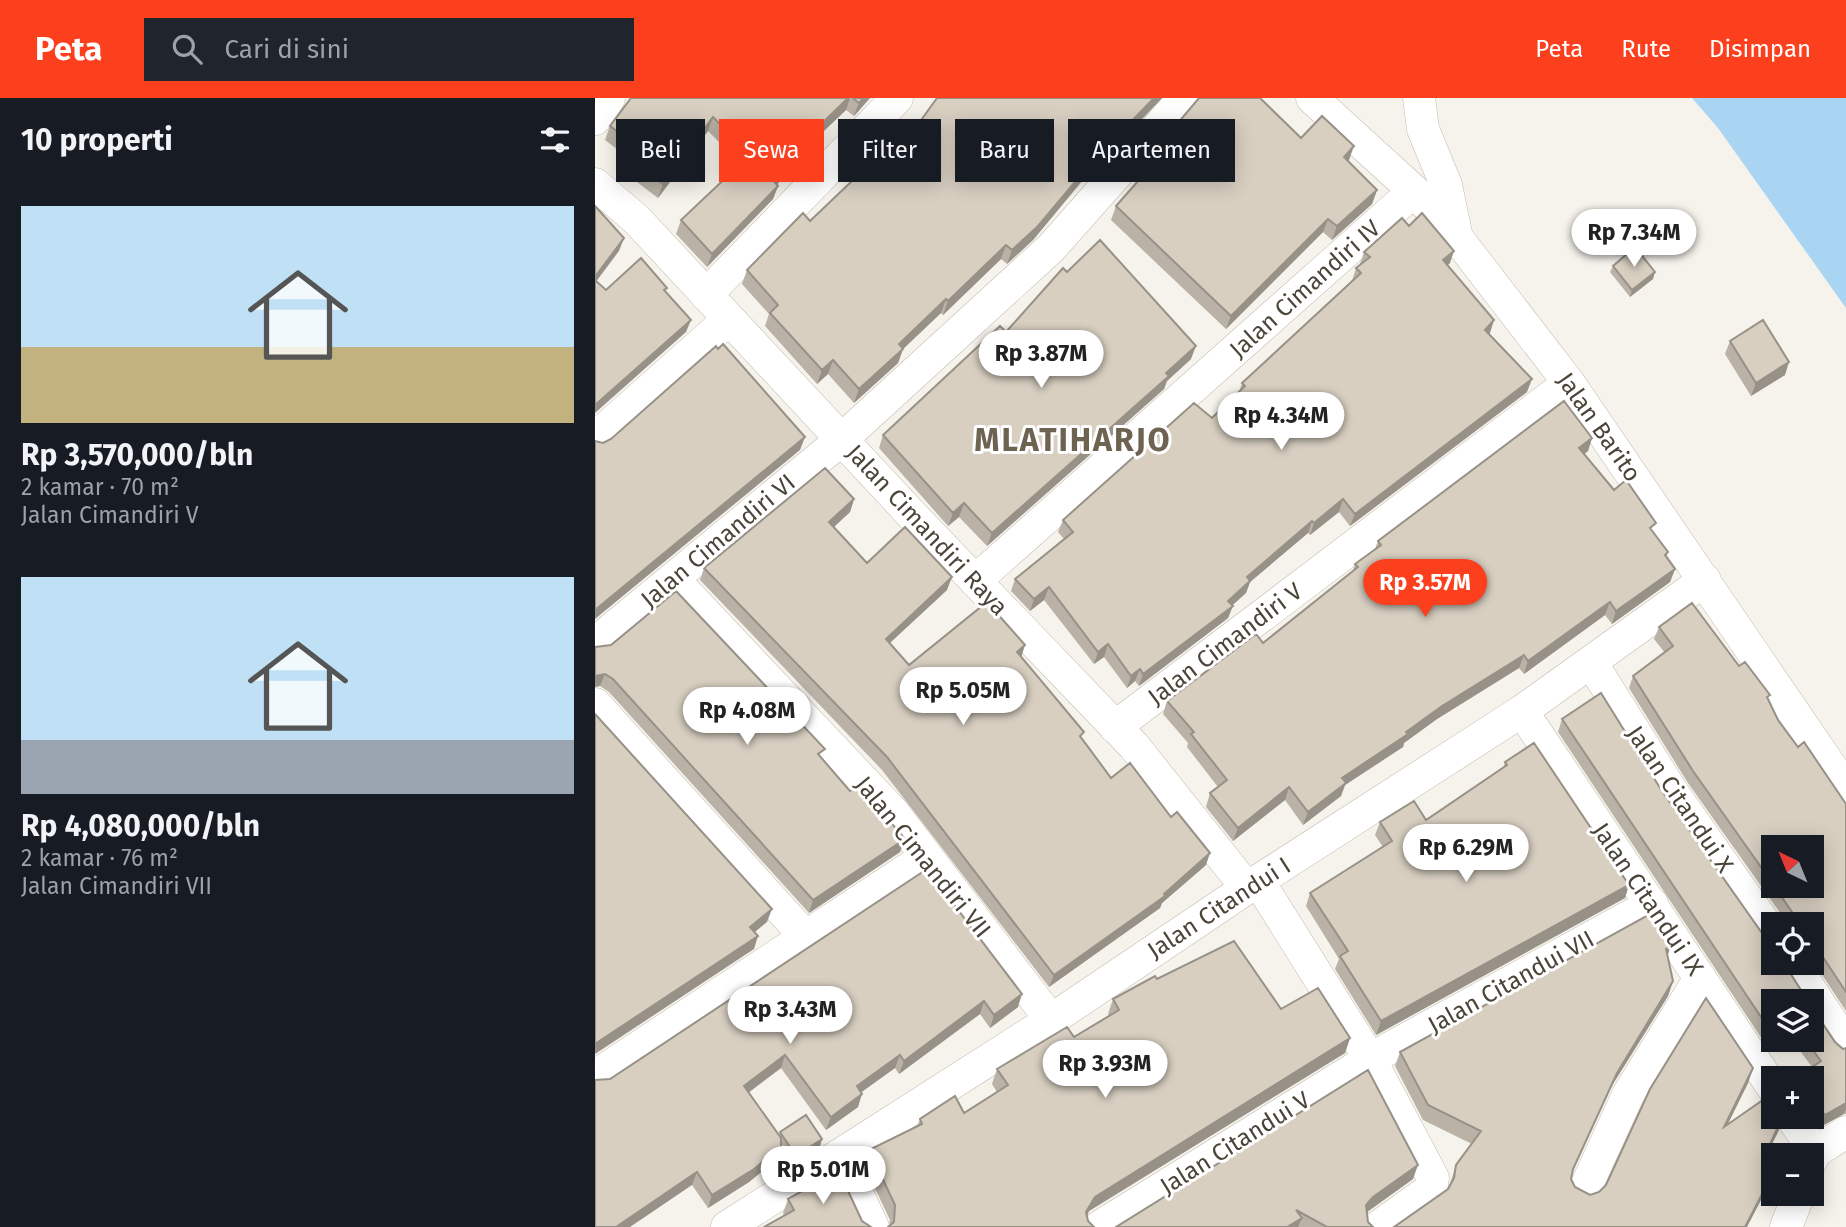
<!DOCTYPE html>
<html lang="id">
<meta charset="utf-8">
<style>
body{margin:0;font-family:"Fira Sans",sans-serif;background:#20242c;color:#f1f3f6;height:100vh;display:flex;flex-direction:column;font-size:26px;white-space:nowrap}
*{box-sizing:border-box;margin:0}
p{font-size:23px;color:#9ea1a6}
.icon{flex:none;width:38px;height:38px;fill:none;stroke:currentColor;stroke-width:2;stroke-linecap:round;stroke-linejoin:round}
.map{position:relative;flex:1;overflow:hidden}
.sheet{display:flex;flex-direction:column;background:#171b24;width:595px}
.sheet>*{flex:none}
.guide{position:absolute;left:21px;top:21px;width:665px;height:63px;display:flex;gap:14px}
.needle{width:46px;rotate:317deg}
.tools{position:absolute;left:1166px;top:737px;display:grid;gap:14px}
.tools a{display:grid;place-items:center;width:63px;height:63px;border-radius:0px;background:#171b24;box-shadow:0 4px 18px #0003;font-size:35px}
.price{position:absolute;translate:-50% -60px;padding:0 16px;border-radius:24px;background:#fff;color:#222;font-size:23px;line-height:46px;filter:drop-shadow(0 2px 4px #0008)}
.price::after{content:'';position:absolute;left:50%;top:42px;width:21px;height:16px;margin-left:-10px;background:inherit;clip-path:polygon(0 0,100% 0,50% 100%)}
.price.active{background:#fc3f1d;color:#fff}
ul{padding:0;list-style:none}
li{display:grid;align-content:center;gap:14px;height:371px;padding:0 21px}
li span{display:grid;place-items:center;height:217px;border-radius:0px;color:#555}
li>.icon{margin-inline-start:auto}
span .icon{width:126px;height:126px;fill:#fffc;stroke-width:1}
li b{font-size:30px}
h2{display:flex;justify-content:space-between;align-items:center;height:84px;padding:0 21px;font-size:30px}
.pill{padding:0 24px;border-radius:0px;background:#171b24;box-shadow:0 4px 18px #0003;font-size:24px;line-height:63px}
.pill.active{background:#fc3f1d;color:#fff}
header{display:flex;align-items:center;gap:42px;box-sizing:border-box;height:98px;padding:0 35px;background:#fc3f1d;color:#fff}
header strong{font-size:33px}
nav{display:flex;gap:38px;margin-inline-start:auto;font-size:24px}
.search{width:490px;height:63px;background:#20242c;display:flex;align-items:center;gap:18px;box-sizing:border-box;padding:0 24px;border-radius:0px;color:#9ea1a6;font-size:26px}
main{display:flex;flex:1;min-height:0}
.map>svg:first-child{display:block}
.water{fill:#a9d4f2}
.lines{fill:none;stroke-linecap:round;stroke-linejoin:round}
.minor-casing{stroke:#c2bbae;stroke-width:33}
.minor{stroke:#fff;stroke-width:32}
.wall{fill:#bab2a6;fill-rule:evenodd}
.shaded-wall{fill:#979187}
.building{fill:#d8cfc1;stroke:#979187;stroke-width:2}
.labels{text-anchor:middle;stroke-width:6;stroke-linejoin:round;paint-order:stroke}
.street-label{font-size:24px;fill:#4b4439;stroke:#fff}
.district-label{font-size:32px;font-weight:bold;letter-spacing:2px;fill:#6e6250;stroke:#fff}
</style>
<header>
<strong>Peta</strong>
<div class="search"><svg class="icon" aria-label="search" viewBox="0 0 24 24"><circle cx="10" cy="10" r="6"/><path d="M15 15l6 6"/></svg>Cari di sini</div>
<nav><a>Peta</a><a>Rute</a><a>Disimpan</a></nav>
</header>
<main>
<section class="sheet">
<h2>10 properti<svg class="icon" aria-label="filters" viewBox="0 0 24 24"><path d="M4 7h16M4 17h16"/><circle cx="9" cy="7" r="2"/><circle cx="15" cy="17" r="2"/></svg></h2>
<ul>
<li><span style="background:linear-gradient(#bfe0f5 65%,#c2b280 0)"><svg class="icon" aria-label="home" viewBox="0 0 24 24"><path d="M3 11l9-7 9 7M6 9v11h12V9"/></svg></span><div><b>Rp 3,570,000/bln</b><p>2 kamar · 70 m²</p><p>Jalan Cimandiri V</p></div></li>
<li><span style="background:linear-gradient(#bfe0f5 75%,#9aa5b1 0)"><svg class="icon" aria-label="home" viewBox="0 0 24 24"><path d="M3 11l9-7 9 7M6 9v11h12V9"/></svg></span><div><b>Rp 4,080,000/bln</b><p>2 kamar · 76 m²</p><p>Jalan Cimandiri VII</p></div></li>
</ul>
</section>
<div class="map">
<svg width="1251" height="1129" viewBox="0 0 1251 1129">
<rect width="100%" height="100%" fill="#f6f3ec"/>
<path class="water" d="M1097,0H1251V210L1123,30Z"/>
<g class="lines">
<defs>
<path id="minor" d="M717,0L819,93L863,141L974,285L1251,691
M824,0L828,31L851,87L862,140
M0,21L14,0
M0,86L41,121L318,418L539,648L652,790
M111,197L302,0
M0,340L134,221
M78,481L298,714L456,922
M380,483L819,93
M0,545L246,342L456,150L589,0
M996,564L1078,695L1178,837
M0,606L210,838
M927,613L1178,990
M520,629L974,285
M664,784L775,961L838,1080L836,1091L783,1129
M1197,864L1251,946
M0,978L331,759
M1196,1018L1220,1054
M244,1057L278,1129
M1216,1063L1220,1054L1251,1034
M989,1093L1033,997L1105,880
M132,1129L456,922L652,790L927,613L1110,482
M504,1129L775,961L1057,806
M1191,1129L1204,1096"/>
</defs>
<use href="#minor" class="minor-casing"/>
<use href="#minor" class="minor"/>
</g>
<path class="wall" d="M36,0H275L259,18L251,12L214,47L201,62L198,71L182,86L183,88L178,101L112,169L81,136L86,122L146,66L113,33L63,100L34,78L39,64L10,42L15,28Z
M567,0L525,44L522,41L438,142L412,166L406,161L348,217L346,215L308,251L303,265L259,305L233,276L222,286L170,228L174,216L147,186L152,172L215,123L270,70L275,58L311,43Z
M706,40L754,62L753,63L782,92L777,106L737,142L728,134L631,231L516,122L521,108L557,67L555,66L560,52Z
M769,154L855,165L853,167L895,235L894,236L932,294L755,428L744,414L715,437L713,435L655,484L651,495L637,507L633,520L544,588L540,583L532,590L509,559L499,566L449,502L435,513L416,493L420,481L469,441L463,434L468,422L617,320L644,294L647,285L757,183L761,170L766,167L765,166Z
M1018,168L1058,181L1035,199L1015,174Z
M472,174L596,261L572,283L569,291L392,448L364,419L353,428L284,350L288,337L411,234Z
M1135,243L1190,277L1156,298L1130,256Z
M997,340L993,353L989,356L1019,392L1058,434L1073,454L1071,459L1080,471L1075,484L1017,526L1010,517L929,576L924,570L842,621L809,645L808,649L750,687L746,698L708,727L690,702L638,743L611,709L615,695L623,689L592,649L593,645L568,616L572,603L668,545L758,473L760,466L780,451L783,443Z
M259,401L255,414L239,429L272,465L352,492L295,545L314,567L426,559L516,680L611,767L567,805L565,810L454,889L287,672L105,482L109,470Z
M1064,529L1144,568L1173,601L1183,622L1203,649L1251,706V913L1216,860V826H1193L1093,685L1034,590L1038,578L1070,555L1059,541ZM1178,749L1216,788H1178Z
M0,549L226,660L255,693L310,741L305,754L214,815L14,594L5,588Z
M967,621L1067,693L1178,864V933L1171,947L963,634Z
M910,664L1034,787L1030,800L781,937L740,871L744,861L711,808L715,795L788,749L780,737L785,724L831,722L908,670Z
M332,771L423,909L395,930L385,916L304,976L300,970L266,994L263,1009L231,1032L186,970L154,994L184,1038L185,1034L227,1041L225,1048L199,1064L186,1045V1049L181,1062L154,1084L113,1110L97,1087L15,981Z
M1076,848L1072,858L1078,883L1073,898L1016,989L977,1075L976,1081L980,1089L995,1097L1004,1094L1158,970L1153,985L1132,1027L1184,1032L1177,1046L1189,1052L1187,1057H1178L1152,1129L853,1091L855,1086L861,1067L877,1046L828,1022L800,968L805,954Z
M562,881L686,911L755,940L750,955L494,1113L492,1118L493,1123L294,1128L295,1122L269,1067L274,1052L322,1029L325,1021L369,1015L402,994L397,986L402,971L479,939L514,918L513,916L518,901Z
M1197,942H1216L1240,944L1248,951L1251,950V1016H1249L1225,1029L1216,1017L1217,969Z
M225,1080L267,1123L189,1118L188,1115L193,1101L224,1083Z
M818,1081L772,1114L773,1124L778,1129H521Z"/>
<path class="shaded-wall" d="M253,0H255L251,12L214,47L201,62L198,71L173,95L178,82L200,55L219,33Z
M268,0H275L259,18L264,5Z
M559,0H567L525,44L530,30Z
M118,19L113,33L63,100L68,86Z
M527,28L522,41L438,142L412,166L417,152Z
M759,48L754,62L744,72L749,59Z
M183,88L178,101L112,169L117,156Z
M782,92L777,106L737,142L742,128Z
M733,121L728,134L631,231L636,218Z
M29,140L24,153L0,185V179Z
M411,147L406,161L348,217L353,203Z
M859,153L855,165L844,174L848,162Z
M1060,174L1058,181L1035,199L1037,192Z
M351,201L346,215L308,251L303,265L259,305L264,291L304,246Z
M96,222L91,234L0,315V307Z
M899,222L895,235L885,244L890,232Z
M601,248L596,261L572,283L569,291L392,448L397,435Z
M238,262L233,276L222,286L227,272Z
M1194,264L1190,277L1156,298L1161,285Z
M937,281L932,294L755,428L760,416Z
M210,339L205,352L0,521V512Z
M997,340L993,353L980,363L984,350Z
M259,401L255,414L230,437L234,424Z
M748,401L744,414L715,437L719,425Z
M369,405L364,419L353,428L358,415Z
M717,423L713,435L655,484L651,495L630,514L638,508L633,520L544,588L548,576L633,503L652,479Z
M1080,471L1075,484L1017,526L1021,513Z
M357,479L352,492L286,553L291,541Z
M454,489L449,502L435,513L439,501Z
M1015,504L1010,517L929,576L933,563Z
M513,546L509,559L499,566L503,554Z
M430,547L426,560L422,554Z
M929,557L924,570L842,621L809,645L808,649L750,687L746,698L708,727L713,714L747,680L847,608Z
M545,571L540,583L532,590L536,578Z
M10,576L5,588L0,589V578Z
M694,689L690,702L638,743L643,730Z
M310,741L305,754L214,815L218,802Z
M615,755L611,767L567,805L565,810L454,889L459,877L569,796Z
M1034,787L1030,800L781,937L786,923Z
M177,811L172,824L150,842L155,829Z
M163,838L159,851L0,956V946Z
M1076,848L1071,862V851Z
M1078,883L1073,898L1016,989L972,1085L978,1071L1022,975Z
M427,896L423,909L395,930L399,917Z
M389,903L385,916L304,976L309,963Z
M755,940L750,955L494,1113L486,1129L491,1114L500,1099Z
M190,957L186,970L145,1001L149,988Z
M305,957L300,970L257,1001L262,988Z
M1158,970L1153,985L1124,1044L1129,1029Z
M267,996L263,1009L231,1032L236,1019Z
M1251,1005V1011L1249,1016L1225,1029L1230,1017Z
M1189,1018L1184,1032L1170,1060L1175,1046Z
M227,1041L225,1048L199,1064L201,1058Z
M186,1049L181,1062L154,1084L113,1110L117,1097Z
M823,1067L818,1081L772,1114L771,1107L778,1099Z
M102,1074L97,1087L35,1129H21Z
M1178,1075V1079L1152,1129H1150Z
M707,1120L703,1129H692Z"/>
<path class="building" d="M36,0H253L219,33L200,55L203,57L178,82L183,88L117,156L86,122L155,57L118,19L68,86L39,65L48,53L15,28Z
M258,0H268L264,5Z
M342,0H559L530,30L527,28L443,128L417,152L411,147L353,203L351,201L304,246L308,251L264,291L238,262L227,272L175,215L183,207L152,172L208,115L215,123L279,62L275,58L301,32L311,43Z
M604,0H665L706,40L727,18L759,48L749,59L782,92L742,128L733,121L636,218L521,108L566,57L560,52Z
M0,108L29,140L0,179Z
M827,115L859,153L848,162L899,222L890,232L937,281L760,416L748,401L719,425L717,423L652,479L655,483L633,503L638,508L548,576L545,571L536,578L513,546L503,554L454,489L439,501L420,481L478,434L468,422L599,305L617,320L650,288L647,285L766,175L761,170L775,159L769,154L807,120L814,128Z
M505,142L601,248L571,275L574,278L397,435L369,405L358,415L288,337L405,228L411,234L468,170L472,174Z
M1040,149L1060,174L1037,192L1018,168Z
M46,160L72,190L69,192L96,222L0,307V182L11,192Z
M1168,222L1194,264L1161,285L1135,243Z
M128,246L210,339L0,512V343L8,345L16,341L121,248L123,251Z
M969,303L997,340L984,350L1019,392L1031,382L1061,425L1055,430L1073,454L1070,457L1080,471L1021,513L1015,504L933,563L929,557L847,608L811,634L813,636L747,680L751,685L713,714L694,689L643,730L615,695L632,682L596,636L599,634L572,603L661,536L668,545L763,469L760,466L786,447L783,443Z
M230,370L259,401L234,424L272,465L310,429L357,479L291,541L314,567L392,504L430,547L422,554L489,634L485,638L516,680L535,665L576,719L582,714L615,755L569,796L570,798L459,877L292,659L109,470Z
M81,493L230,651L223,656L255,693L263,686L310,741L218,802L18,581L10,576L0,578V549L16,547Z
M1097,505L1144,568L1150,564L1175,597L1172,599L1183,622L1203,649L1209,644L1251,706V894L1216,841V826H1200L1201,824L1197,814L1179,788H1216V749H1178V786L1098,673L1038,578L1078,548L1064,529Z
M1006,595L1067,693L1167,835L1175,842H1178V864H1188L1213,903H1178V930L1176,934L967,621Z
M0,616L177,811L155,829L163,838L0,946Z
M939,645L1034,787L786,923L745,858L753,853L715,795L797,743L785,724L819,703L831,722L912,667L910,664Z
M332,771L427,896L399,917L389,903L309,963L305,957L262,988L267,996L236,1019L190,957L149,988L186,1040V1049L159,1071L117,1097L102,1074L21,1129H0V982L15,981Z
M1055,816L1076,848L1071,851L1078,883L1022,975L978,1071L976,1081L980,1089L995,1097L1004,1094L1011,1087L1055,991L1111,900L1158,970L1129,1029L1178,995V1018H1188L1175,1046L1189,1052L1187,1057H1178V1075L1150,1129H799L853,1091L859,1080L861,1067L886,1033L833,1007L805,954Z
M639,843L686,911L723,890L755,940L500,1099L491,1114L493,1123L499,1129H293L299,1124L300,1107L274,1052L327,1026L325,1021L360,998L369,1015L413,987L402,971L472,929L479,939L524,912L518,901L560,878L562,881Z
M1216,908L1240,944L1248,951L1251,950V1005L1230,1017L1216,999V980H1201L1226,963L1210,942H1216Z
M773,972L823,1067L778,1099L771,1107L773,1124L778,1129H732L701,1112L707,1120L692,1129H521Z
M211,1017L227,1041L201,1058L185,1034Z
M242,1069L267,1123L276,1129H169L199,1112L193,1101L227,1082L225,1080Z"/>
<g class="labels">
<g class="street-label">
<text transform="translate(710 191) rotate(-42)" y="8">Jalan Cimandiri IV</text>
<text transform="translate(1004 329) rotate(55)" y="8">Jalan Barito</text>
<text transform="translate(332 432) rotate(47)" y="8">Jalan Cimandiri Raya</text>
<text transform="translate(123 443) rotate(-40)" y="8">Jalan Cimandiri VI</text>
<text transform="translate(630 546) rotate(-37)" y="8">Jalan Cimandiri V</text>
<text transform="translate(1085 701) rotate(56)" y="8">Jalan Citandui X</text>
<text transform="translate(328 759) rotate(51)" y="8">Jalan Cimandiri VII</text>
<text transform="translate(1053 801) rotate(56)" y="8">Jalan Citandui IX</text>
<text transform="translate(624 810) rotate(-33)" y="8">Jalan Citandui I</text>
<text transform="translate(916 884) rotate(-29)" y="8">Jalan Citandui VII</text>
<text transform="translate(640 1045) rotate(-32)" y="8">Jalan Citandui V</text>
</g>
<g class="district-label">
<text x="478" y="353">MLATIHARJO</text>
</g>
</g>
</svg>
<div class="tools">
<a><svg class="needle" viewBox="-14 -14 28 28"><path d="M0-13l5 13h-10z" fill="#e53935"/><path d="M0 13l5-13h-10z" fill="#9ea1a6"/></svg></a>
<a><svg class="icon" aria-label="locate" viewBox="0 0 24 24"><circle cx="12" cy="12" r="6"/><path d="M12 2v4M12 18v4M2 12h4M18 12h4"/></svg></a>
<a><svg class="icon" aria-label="layers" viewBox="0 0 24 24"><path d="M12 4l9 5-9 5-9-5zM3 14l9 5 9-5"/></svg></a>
<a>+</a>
<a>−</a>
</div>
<b class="price" style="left:1039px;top:171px">Rp 7.34M</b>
<b class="price" style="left:446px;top:292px">Rp 3.87M</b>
<b class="price" style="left:686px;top:354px">Rp 4.34M</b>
<b class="price active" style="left:830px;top:521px">Rp 3.57M</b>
<b class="price" style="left:368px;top:629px">Rp 5.05M</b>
<b class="price" style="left:152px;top:649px">Rp 4.08M</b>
<b class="price" style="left:871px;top:786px">Rp 6.29M</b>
<b class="price" style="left:195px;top:948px">Rp 3.43M</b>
<b class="price" style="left:510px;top:1002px">Rp 3.93M</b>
<b class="price" style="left:228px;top:1108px">Rp 5.01M</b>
<div class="guide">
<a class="pill">Beli</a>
<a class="pill active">Sewa</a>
<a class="pill">Filter</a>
<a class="pill">Baru</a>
<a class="pill">Apartemen</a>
</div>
</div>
</main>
